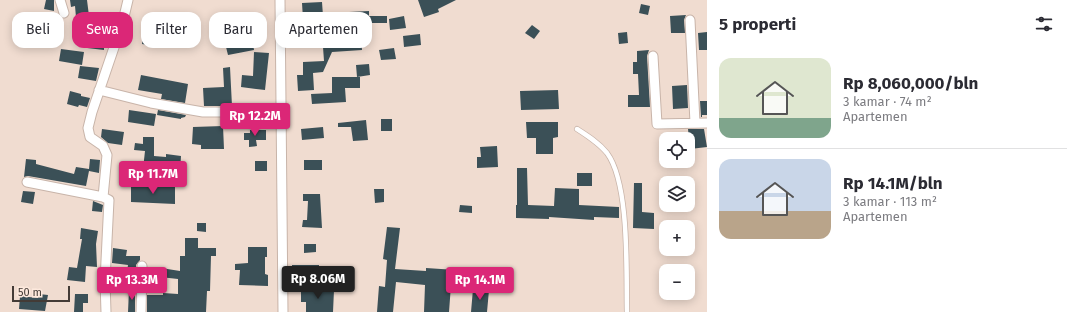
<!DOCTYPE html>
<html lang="id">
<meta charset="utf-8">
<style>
body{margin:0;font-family:"Fira Sans",sans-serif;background:#f2f2f3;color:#2b2b33;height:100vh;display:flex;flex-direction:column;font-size:15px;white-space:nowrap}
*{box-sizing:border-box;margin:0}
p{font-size:13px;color:#7c7c81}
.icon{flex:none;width:22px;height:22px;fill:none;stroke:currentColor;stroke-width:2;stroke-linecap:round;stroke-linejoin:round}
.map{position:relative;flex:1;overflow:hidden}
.sheet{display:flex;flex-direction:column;background:#fff;width:360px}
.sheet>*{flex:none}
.top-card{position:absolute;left:12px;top:12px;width:380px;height:36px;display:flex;gap:8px}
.fabs{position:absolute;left:659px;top:132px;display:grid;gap:8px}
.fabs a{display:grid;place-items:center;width:36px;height:36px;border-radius:8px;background:#fff;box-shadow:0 2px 10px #0003;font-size:20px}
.scale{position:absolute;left:12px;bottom:10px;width:58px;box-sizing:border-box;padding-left:4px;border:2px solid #433b36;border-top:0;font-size:11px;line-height:14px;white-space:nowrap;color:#433b36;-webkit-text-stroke:3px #fde9dd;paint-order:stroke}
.price{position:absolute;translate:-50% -34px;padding:0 9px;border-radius:4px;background:#db2777;color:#fff;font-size:13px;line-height:26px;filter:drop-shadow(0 1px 2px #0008)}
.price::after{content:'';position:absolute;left:50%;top:24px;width:12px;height:9px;margin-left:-6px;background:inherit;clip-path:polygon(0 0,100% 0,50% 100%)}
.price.selected{background:#222;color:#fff}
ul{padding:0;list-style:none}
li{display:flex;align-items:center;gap:12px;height:100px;padding:0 12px}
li+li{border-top:1px solid #e1e1e2}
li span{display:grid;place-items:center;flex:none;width:112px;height:80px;border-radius:12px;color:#555}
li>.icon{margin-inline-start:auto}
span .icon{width:48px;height:48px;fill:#fffc;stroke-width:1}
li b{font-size:17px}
h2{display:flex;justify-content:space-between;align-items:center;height:48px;padding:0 12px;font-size:17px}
.chip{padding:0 14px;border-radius:12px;background:#fff;box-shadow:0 2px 10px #0003;font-size:14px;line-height:36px}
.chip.selected{background:#db2777;color:#fff}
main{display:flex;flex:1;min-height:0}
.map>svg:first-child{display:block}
.building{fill:#3b5057}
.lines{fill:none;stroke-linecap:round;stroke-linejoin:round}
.service-casing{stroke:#c8b4a9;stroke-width:6}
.minor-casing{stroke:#c8b4a9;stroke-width:11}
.service{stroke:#fff;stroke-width:4.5}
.minor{stroke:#fff;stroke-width:9}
</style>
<main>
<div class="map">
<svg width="707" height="312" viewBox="0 0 707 312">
<rect width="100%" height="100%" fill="#f0dcd0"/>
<path class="building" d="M46,0H54V11L44,9Z
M70,0H87L90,24L85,25V40H73L72,28H77L75,6L71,7Z
M418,0H456L438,9L439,12L424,17Z
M322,2L323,16L349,14V12L369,11V16H387V23H360L362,50L332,52L323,72L313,73L314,90L298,91L297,75H303V62L324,61L323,47H303V37L314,38V18L303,19L302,3Z
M641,4L650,6L648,15L639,13Z
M686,15L684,20L685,33H671L670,16Z
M404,16L406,28L390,30L389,19Z
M532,25L540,31L534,39L525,33Z
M627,32L628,43L619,44L618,33Z
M707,32V50H699L698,33Z
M247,33L249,38H252L254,50L228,55L225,43L240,40L237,37Z
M420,34L421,45L404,47L403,36Z
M143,36L155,38L154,46L142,44Z
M87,38L104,39V50L87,48Z
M394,48L396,59L381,60L379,50Z
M61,49L84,52L82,65L59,61Z
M649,50L647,56L650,107H628V95H639L638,74H633V62H637V51Z
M254,52L269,53L265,90L241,87L242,75L253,76Z
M369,64L370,75L357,77L356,65Z
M80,66L99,68L96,81L78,78Z
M230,67L232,106H204L203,88L224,87L223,68Z
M141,75L188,84L185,103L161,99L162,94L138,90Z
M332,77H360V88H345L346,102L312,104L311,94L332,93Z
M687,85L688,108L673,109L672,86Z
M558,90L559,109L521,110L520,91Z
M70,91L81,94V96L90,98L87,107L79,105L78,107L67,104Z
M700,101H707V115H702V117H701Z
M129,110L156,114L154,126L128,122Z
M158,110L186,115L185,117L181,118V119L157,115Z
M381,119H392V131H381Z
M366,120L368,140L353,141L351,127H338V123Z
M526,122H558V137L553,138V154H536V138H527Z
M223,126L224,149H201V145L192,144L193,127Z
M323,127L324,138L302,140L301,129Z
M102,129L124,132L122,145L108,143L101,137Z
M688,129H704L707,147L690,149Z
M250,130H266V140H256L257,146L249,147V140H244V133H250Z
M143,137H154V156L166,157V154L181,156L180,173L143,169L145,151L134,150L135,143L143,144Z
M497,146L498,167L477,168V157H481L480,147Z
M26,159L36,160V164L74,174L76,167L89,169L90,159L100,160L99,173L89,171L86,186L28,176L24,177Z
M304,160H322V170H304Z
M255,161H267V171H255Z
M517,168H527L528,205L554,206L555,188L579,189V205L619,207V218L594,217V220L549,217V219L516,218V205H517Z
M577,173H592V186H577Z
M634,183H642V212L654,213V229L633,228Z
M131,187H175V204L131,202Z
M374,189H384V202L375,203Z
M23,191L35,192L33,204L21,202Z
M303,194H320L322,228L302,227L303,220H307L308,201H303Z
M93,201L103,205L102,212L92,211Z
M460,205L472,206V213L459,212Z
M197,223H206V232L197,231Z
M387,227L400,228L395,269L426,271V268L456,270V272H472V283H455V285H451L449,312H424L425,285L396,282L393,312H377L379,286L385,287L387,260L383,259Z
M81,228L98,231L96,244L97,267L86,266L85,282L67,280L69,267L77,268L82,239H80Z
M185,238H198V248H216V256H211L210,291H207L206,312H147V295H163V293L178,294V279L160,277L161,268L180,271V256H185Z
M304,244H316V252L304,253Z
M248,247H267V257H265V274L268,275V286L239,285L240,270H235V264L248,263Z
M113,248L127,250L126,256H140V260L136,265V273L127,272L128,265L112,263Z
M292,265H319V272H305V276H292Z
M473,289L489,290L487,312H471Z
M129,290H135V312H128Z
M301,290H334L333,312H306V302H301Z
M39,294L48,295L45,311L19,309L20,296L38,298Z
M75,294H88V303H83V312H74Z"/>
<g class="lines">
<defs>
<path id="service" d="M577,129C588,136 599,143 607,153C630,184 626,273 627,312"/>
<path id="minor" d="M60,0L64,13
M280,0L283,312
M690,20L695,123
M653,56L657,124L707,123
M99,90L151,103L203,112H282
M27,182L103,197L109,200L105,281L106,312
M103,197L107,155L103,146L90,137L88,128L92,112L123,21L128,0
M141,312L142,266"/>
</defs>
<use href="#service" class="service-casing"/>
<use href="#minor" class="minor-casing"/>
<use href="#service" class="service"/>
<use href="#minor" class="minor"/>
</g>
</svg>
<div class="fabs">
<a><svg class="icon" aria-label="locate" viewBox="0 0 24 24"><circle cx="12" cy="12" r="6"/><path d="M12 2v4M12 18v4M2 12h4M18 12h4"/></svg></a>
<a><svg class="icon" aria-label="layers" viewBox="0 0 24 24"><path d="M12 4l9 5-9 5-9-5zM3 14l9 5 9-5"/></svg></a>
<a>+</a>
<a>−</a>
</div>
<div class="scale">50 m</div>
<b class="price" style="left:255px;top:137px">Rp 12.2M</b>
<b class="price" style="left:153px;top:195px">Rp 11.7M</b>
<b class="price selected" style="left:318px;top:300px">Rp 8.06M</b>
<b class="price" style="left:132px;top:301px">Rp 13.3M</b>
<b class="price" style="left:480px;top:301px">Rp 14.1M</b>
<div class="top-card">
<a class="chip">Beli</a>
<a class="chip selected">Sewa</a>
<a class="chip">Filter</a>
<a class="chip">Baru</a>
<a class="chip">Apartemen</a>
</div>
</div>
<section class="sheet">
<h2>5 properti<svg class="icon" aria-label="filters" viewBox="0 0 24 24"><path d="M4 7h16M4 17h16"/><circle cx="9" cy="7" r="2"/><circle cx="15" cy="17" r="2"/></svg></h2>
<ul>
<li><span style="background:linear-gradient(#dfe7d0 75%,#7fa58c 0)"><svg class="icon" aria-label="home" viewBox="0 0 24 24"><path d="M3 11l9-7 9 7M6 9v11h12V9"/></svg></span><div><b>Rp 8,060,000/bln</b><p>3 kamar · 74 m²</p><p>Apartemen</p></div></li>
<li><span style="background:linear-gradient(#c9d6e8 65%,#b9a48a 0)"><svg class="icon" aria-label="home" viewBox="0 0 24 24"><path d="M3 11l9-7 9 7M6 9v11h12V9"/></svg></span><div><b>Rp 14.1M/bln</b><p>3 kamar · 113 m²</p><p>Apartemen</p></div></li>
</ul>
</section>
</main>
